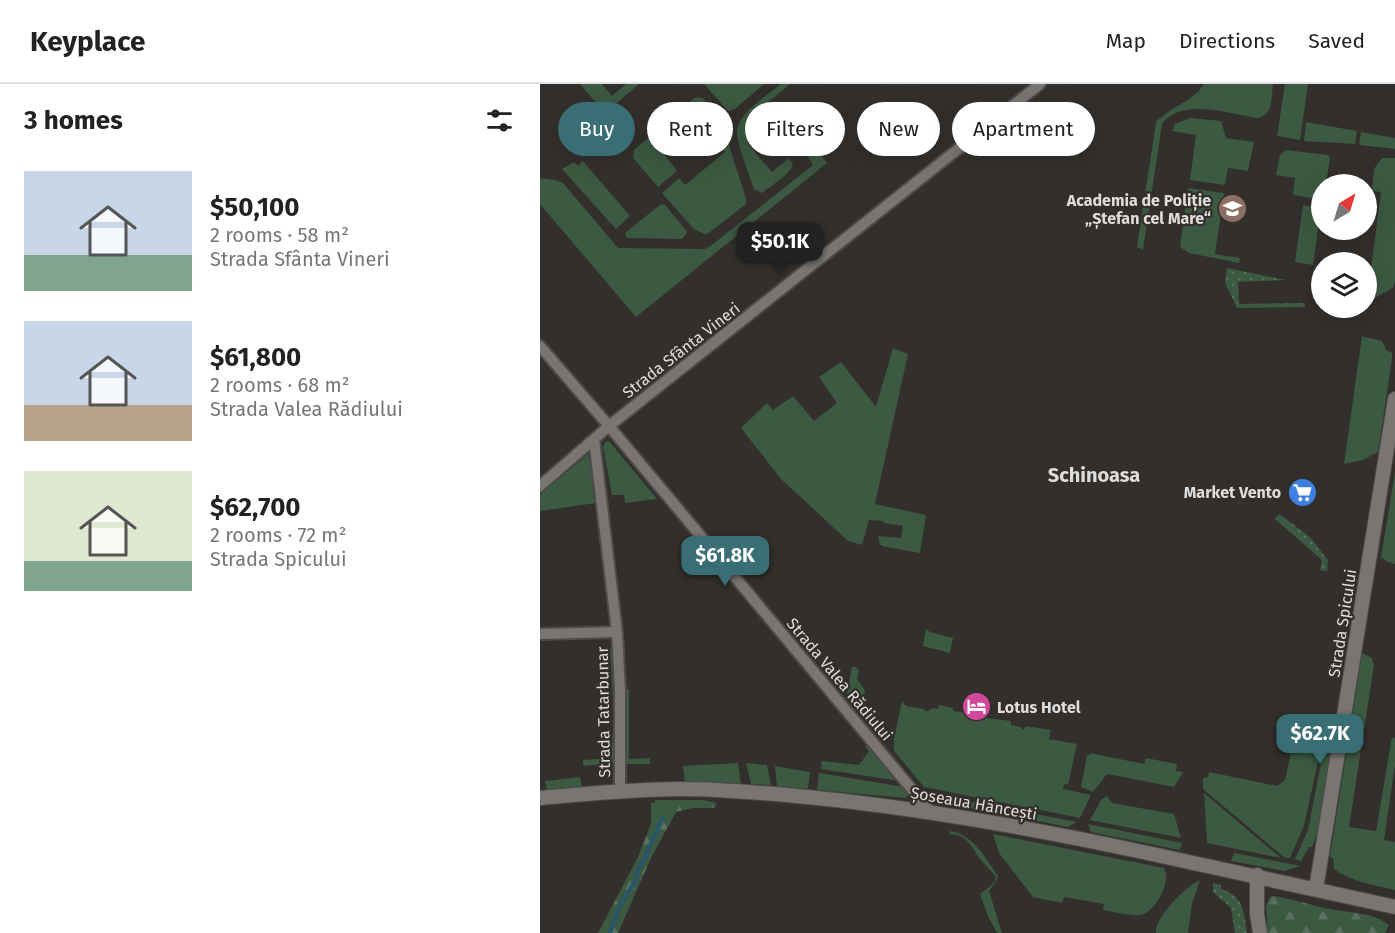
<!DOCTYPE html>
<meta charset="utf-8">
<style>
body{margin:0;font-family:"Fira Sans",sans-serif;background:#f2f2f2;color:#222;height:100vh;display:flex;flex-direction:column;font-size:22px;white-space:nowrap}
*{box-sizing:border-box;margin:0}
p{font-size:20px;color:#767676}
.icon{flex:none;width:33px;height:33px;fill:none;stroke:currentColor;stroke-width:2;stroke-linecap:round;stroke-linejoin:round}
.map{position:relative;flex:1;overflow:hidden}
.drawer{display:flex;flex-direction:column;background:#fff;width:540px}
.drawer>*{flex:none}
.guide{position:absolute;left:18px;top:18px;width:570px;height:54px;display:flex;gap:12px}
.needle{width:39px;rotate:38deg}
.tools{position:absolute;left:771px;top:90px;display:grid;gap:12px}
.tools a{display:grid;place-items:center;width:66px;height:66px;border-radius:50%;background:#fff;box-shadow:0 6px 24px #0002;font-size:30px}
.price{position:absolute;translate:-50% -51px;padding:0 14px;border-radius:12px;background:#386e74;color:#fff;font-size:20px;line-height:39px;filter:drop-shadow(0 2px 3px #0008)}
.price::after{content:'';position:absolute;left:50%;top:36px;width:18px;height:14px;margin-left:-9px;background:inherit;clip-path:polygon(0 0,100% 0,50% 100%)}
.price.on{background:#222;color:#fff}
ul{padding:0;list-style:none}
li{display:flex;align-items:center;gap:18px;height:150px;padding:0 24px}
li span{display:grid;place-items:center;flex:none;width:168px;height:120px;border-radius:0px;color:#555}
li>.icon{margin-inline-start:auto}
span .icon{width:72px;height:72px;fill:#fffc;stroke-width:1}
li b{font-size:26px}
h2{display:flex;justify-content:space-between;align-items:center;height:72px;padding:0 24px;font-size:26px}
.pill{padding:0 21px;border-radius:27px;background:#fff;box-shadow:0 6px 24px #0002;font-size:21px;line-height:54px}
.pill.on{background:#386e74;color:#fff}
header{display:flex;align-items:center;gap:36px;box-sizing:border-box;height:84px;padding:0 30px;background:#fff;border-bottom:2px solid #e0e0e0}
header strong{font-size:28px}
nav{display:flex;gap:33px;margin-inline-start:auto;font-size:21px}
main{display:flex;flex:1;min-height:0}
.map>svg:first-child{display:block}
.grass{fill:url(#grass-dots)}
.forest{fill:url(#forest-firs)}
.green{fill:#3c5941}
.lines{fill:none;stroke-linecap:round;stroke-linejoin:round}
.stream{stroke:#2a566b;stroke-width:4}
.minor-casing{stroke:#4d4a49;stroke-width:14}
.tertiary-casing{stroke:#4d4a49;stroke-width:16}
.minor{stroke:#787572;stroke-width:10}
.tertiary{stroke:#787572;stroke-width:14}
.labels{text-anchor:middle;stroke-width:4.5;stroke-linejoin:round;paint-order:stroke}
.poi-label{font-size:16px;font-weight:bold;fill:#dfdddc;stroke:#322f2c;text-anchor:end}
.street-label{font-size:16px;fill:#dfdddc;stroke:#322f2c}
.quarter-label{font-size:20px;font-weight:bold;fill:#dfdddc;stroke:#322f2c}
</style>
<header>
<strong>Keyplace</strong>
<nav><a>Map</a><a>Directions</a><a>Saved</a></nav>
</header>
<main>
<section class="drawer">
<h2>3 homes<svg class="icon" aria-label="filters" viewBox="0 0 24 24"><path d="M4 7h16M4 17h16"/><circle cx="9" cy="7" r="2"/><circle cx="15" cy="17" r="2"/></svg></h2>
<ul>
<li><span style="background:linear-gradient(#c9d6e8 70%,#7fa58c 0)"><svg class="icon" aria-label="home" viewBox="0 0 24 24"><path d="M3 11l9-7 9 7M6 9v11h12V9"/></svg></span><div><b>$50,100</b><p>2 rooms · 58 m²</p><p>Strada Sfânta Vineri</p></div></li>
<li><span style="background:linear-gradient(#c9d6e8 70%,#b9a48a 0)"><svg class="icon" aria-label="home" viewBox="0 0 24 24"><path d="M3 11l9-7 9 7M6 9v11h12V9"/></svg></span><div><b>$61,800</b><p>2 rooms · 68 m²</p><p>Strada Valea Rădiului</p></div></li>
<li><span style="background:linear-gradient(#dfe7d0 75%,#7fa58c 0)"><svg class="icon" aria-label="home" viewBox="0 0 24 24"><path d="M3 11l9-7 9 7M6 9v11h12V9"/></svg></span><div><b>$62,700</b><p>2 rooms · 72 m²</p><p>Strada Spicului</p></div></li>
</ul>
</section>
<div class="map">
<svg width="855" height="849" viewBox="0 0 855 849">
<defs>
<pattern id="grass-dots" width="8" height="8" patternUnits="userSpaceOnUse" patternTransform="scale(1.5)"><rect width="8" height="8" fill="#3c5941"/><path d="M2 2h.1M6 6h.1" fill="none" stroke="#58705c" stroke-width="1.8" stroke-linecap="round"/></pattern>
<pattern id="forest-firs" width="22" height="20" patternUnits="userSpaceOnUse" patternTransform="scale(1.5)"><rect width="22" height="20" fill="#3c5941"/><path d="M5 1l3.5 6h-7zM16 11l3.5 6h-7z" fill="#58705c"/></pattern>
</defs>
<rect width="100%" height="100%" fill="#322f2c"/>
<path class="grass" d="M687,184L746,196L698,198L699,220L765,219V223L697,224L685,199Z
M739,430L770,453L788,476L787,487L780,486L782,476L735,435Z
M673,799L681,801V805C704,812 704,828 707,849H695L691,824L673,808Z"/>
<path class="forest" d="M115,716H163L176,719L175,724H153L136,728L112,772L78,849H58L98,773L111,740V719H115Z
M734,812C753,815 771,821 790,825C809,829 833,828 849,841L845,849H728L726,822L730,813Z"/>
<path class="green" d="M40,0H62L72,12L86,0H99L65,29Z
M164,0H224L195,25L188,27Z
M241,0H250L213,31L224,44L207,59L232,88L249,74L253,81C248,92 232,101 222,109L214,105C210,93 196,58 197,47C199,27 227,12 241,0Z
M664,0H733C731,15 734,30 717,34C689,30 642,13 622,40L603,166L597,163L616,38C630,23 654,17 664,0Z
M745,0H768L760,56L737,52Z
M158,13L163,14L180,34L166,46L160,40L148,51L152,56L141,66L136,60L124,70L137,87L118,103L93,74L94,66L153,15Z
M650,34L681,37L686,54L714,58L708,87L688,84L685,101L650,96L656,51L632,47L635,40Z
M182,38L206,115V120L166,151L154,145L122,109L139,94L145,101L185,68L169,49Z
M766,38L817,47L815,60L764,57Z
M255,41L287,79L96,233L0,120V94L15,96L23,99L78,164L165,165L173,160L273,81L256,51Z
M821,48L855,54V65L819,61Z
M746,66L788,71L790,74L786,100H782L781,116L753,111L755,94L736,91L740,71Z
M842,74H855V197L853,204L833,215L832,213L827,215L841,108L832,107L834,85Z
M43,77L90,132L76,145L22,85L34,78L38,82Z
M648,104L684,109L675,170L700,174L699,179L649,169L640,163Z
M121,120L125,121L146,146L147,149L142,155L87,154L85,149Z
M763,121L781,124L773,181L755,178Z
M822,252L842,257L846,266L852,269V275L838,368L823,376L804,380Z
M353,264L368,270L335,420L386,431L380,469L342,462L340,460L338,452L361,454L363,442L344,439L343,437L329,436L322,461L308,457L241,395L201,344L227,319L233,326L253,312L274,337L297,319L279,293L301,278L336,323Z
M69,357L117,415L85,419L84,411H72L63,363L65,358Z
M48,370L51,374L56,419L0,427V411Z
M855,388V480L848,478L841,473Z
M386,545L390,548L413,554L410,569L383,562Z
M70,564L73,568L76,635L73,679L43,682V676L71,674L74,633Z
M822,569L832,574L834,581L809,743L836,747L852,653L855,654V681L844,756L855,758V806C834,801 812,798 794,785L793,774L790,773Z
M312,583H316L319,587L317,595L325,606L323,619L306,615Z
M84,605H89V675L110,674V680H84Z
M362,617L366,622L384,625L386,628L393,624L398,625L399,621L413,624V627L426,629L427,628L447,631V634L471,637V641L481,643L483,646L486,642L511,646L509,655L537,660L528,701L524,700L523,705L551,711L540,734L384,703L354,667V655Z
M754,654L782,659L764,742L750,774H745L663,705V694L668,693L669,688L737,702L745,696Z
M785,658L791,663L777,750L772,763H769L761,777L755,775L768,746Z
M328,660L359,697L281,685L282,677L319,681L329,667L325,663Z
M550,669L604,680L606,674L637,680L636,687L643,688L634,703L567,690L553,708L541,703L547,671H550Z
M198,679L201,700H154L145,698L143,682Z
M206,679L227,681L231,701L211,700Z
M235,682L270,688L268,705L237,702Z
M279,689L365,703L368,711L366,714L277,706Z
M40,693L42,703L8,708L5,697Z
M385,709L537,738L528,743L393,717Z
M664,709L741,774L667,759Z
M567,712L572,719L634,730L641,754L550,736L561,716Z
M548,740L642,759L640,766L551,748Z
M410,747C433,750 446,775 458,792L457,796L449,807L462,849H457L448,832L440,810L455,798L456,793C451,787 445,781 440,775C430,761 428,751 409,750Z
M453,750L624,784C632,798 615,828 601,831C590,832 574,828 563,826L564,820L524,813L522,819L497,814L493,813L459,769Z
M694,769L761,782L745,787L691,777Z
M660,796L652,820L648,849H616C614,834 646,802 660,796Z"/>
<g class="lines">
<path class="stream" d="M70,849L81,819L96,796L98,785L105,775L109,763L123,734"/>
<defs>
<path id="minor" d="M0,262L69,342L390,727
M54,355L77,548L80,606V707
M0,402L69,342L500,0
M0,550L77,548"/>
<path id="tertiary" d="M0,714C47,710 93,705 140,705C183,705 225,709 267,713C380,724 491,744 603,768C687,786 771,804 855,823
M717,791V830L720,849
M776,805L855,315"/>
</defs>
<use href="#minor" class="minor-casing"/>
<use href="#tertiary" class="tertiary-casing"/>
<use href="#minor" class="minor"/>
<use href="#tertiary" class="tertiary"/>
</g>
<defs>
<symbol id="university-disc" viewBox="-11 -11 22 22"><circle r="9.5" fill="#8d6e63" stroke="#322f2c"/><path d="M0-5L7-2L0 1L-7-2ZM-4 1L0 2.5L4 1V4Q0 6-4 4Z" fill="#fff"/></symbol>
<symbol id="supermarket-disc" viewBox="-11 -11 22 22"><circle r="9.5" fill="#3f7fe0" stroke="#322f2c"/><path d="M-6-5.5h2.5l.6 2H6L4.5 2H-2.5L-4.4-4H-6ZM-1.5 3.2a1.3 1.3 0 1 0 .1 0ZM3 3.2a1.3 1.3 0 1 0 .1 0Z" fill="#fff"/></symbol>
<symbol id="hotel-disc" viewBox="-11 -11 22 22"><circle r="9.5" fill="#d1479c" stroke="#322f2c"/><path d="M-6-4.5h1.5V1H6V5H4.5V3h-9V5H-6ZM-4 0a1.8 1.8 0 1 1 3.6 0ZM.5 0V-2.5h3Q6-2.5 6 0Z" fill="#fff"/></symbol>
</defs>
<g fill-rule="evenodd">
<use href="#university-disc" x="676" y="108" width="33" height="33"/>
<use href="#supermarket-disc" x="746" y="392" width="33" height="33"/>
<use href="#hotel-disc" x="420" y="606" width="33" height="33"/>
</g>
<g class="labels">
<g class="poi-label">
<text x="671" y="122">Academia de Poliție<tspan x="671" dy="18">„Ștefan cel Mare“</tspan></text>
<text x="741" y="414">Market Vento</text>
<text x="457" y="629" text-anchor="start">Lotus Hotel</text>
</g>
<g class="street-label">
<text transform="translate(141 266) rotate(-38)" y="6">Strada Sfânta Vineri</text>
<text transform="translate(802 539) rotate(-81)" y="6">Strada Spicului</text>
<text transform="translate(300 595) rotate(50)" y="6">Strada Valea Rădiului</text>
<text transform="translate(63 628) rotate(-91)" y="6">Strada Tatarbunar</text>
<text transform="translate(434 719) rotate(10)" y="6">Șoseaua Hâncești</text>
</g>
<g class="quarter-label">
<text x="554" y="398">Schinoasa</text>
</g>
</g>
</svg>
<div class="tools">
<a><svg class="needle" viewBox="-14 -14 28 28"><path d="M0-13l5 13h-10z" fill="#e53935"/><path d="M0 13l5-13h-10z" fill="#767676"/></svg></a>
<a><svg class="icon" aria-label="layers" viewBox="0 0 24 24"><path d="M12 4l9 5-9 5-9-5zM3 14l9 5 9-5"/></svg></a>
</div>
<b class="price on" style="left:240px;top:189px">$50.1K</b>
<b class="price" style="left:185px;top:503px">$61.8K</b>
<b class="price" style="left:780px;top:681px">$62.7K</b>
<div class="guide">
<a class="pill on">Buy</a>
<a class="pill">Rent</a>
<a class="pill">Filters</a>
<a class="pill">New</a>
<a class="pill">Apartment</a>
</div>
</div>
</main>
